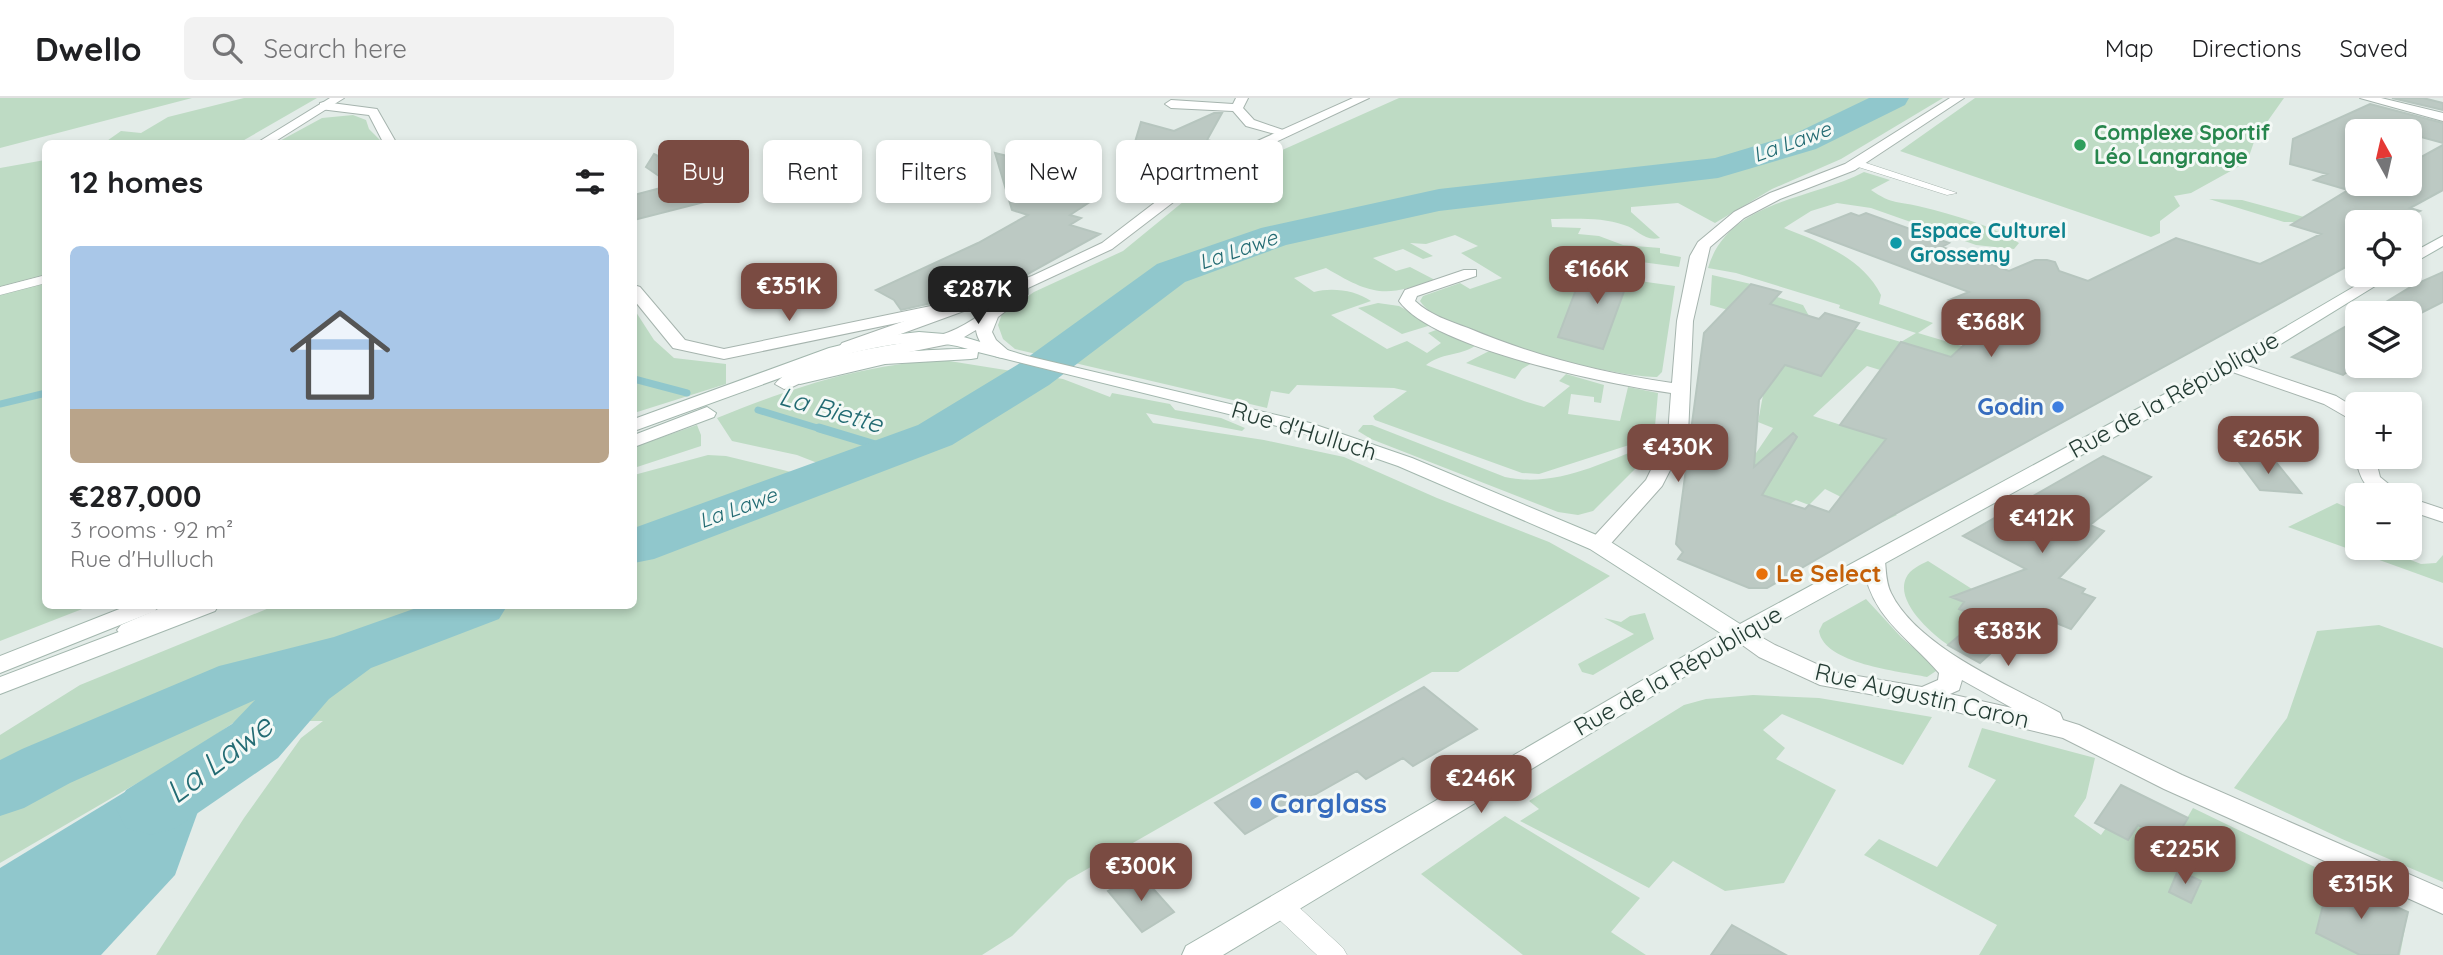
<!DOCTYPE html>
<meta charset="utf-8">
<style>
body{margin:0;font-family:Quicksand,sans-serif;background:#f2f2f2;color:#202124;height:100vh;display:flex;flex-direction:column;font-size:26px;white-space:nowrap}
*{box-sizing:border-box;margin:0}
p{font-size:23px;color:#757577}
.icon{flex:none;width:38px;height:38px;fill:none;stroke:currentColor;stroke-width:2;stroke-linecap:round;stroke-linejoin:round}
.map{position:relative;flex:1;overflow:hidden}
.side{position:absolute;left:42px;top:42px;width:595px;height:469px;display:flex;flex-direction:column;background:#fff;border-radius:10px;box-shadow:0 4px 10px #0003}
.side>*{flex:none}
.top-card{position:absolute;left:658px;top:42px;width:665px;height:63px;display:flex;gap:14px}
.needle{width:46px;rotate:352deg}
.fabs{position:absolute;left:2345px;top:21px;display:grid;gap:14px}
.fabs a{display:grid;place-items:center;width:77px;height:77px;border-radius:10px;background:#fff;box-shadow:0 4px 10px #0003;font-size:35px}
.price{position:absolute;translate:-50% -60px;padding:0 16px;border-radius:14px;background:#7a4b42;color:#fff;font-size:23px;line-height:46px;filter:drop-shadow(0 2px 4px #0008)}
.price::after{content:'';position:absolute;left:50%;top:42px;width:21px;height:16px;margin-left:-10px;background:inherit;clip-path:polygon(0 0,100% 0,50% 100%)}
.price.selected{background:#222;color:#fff}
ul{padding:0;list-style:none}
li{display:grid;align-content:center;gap:14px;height:371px;padding:0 28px}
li+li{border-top:2px solid #e0e0e0}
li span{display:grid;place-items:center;height:217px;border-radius:10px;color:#555}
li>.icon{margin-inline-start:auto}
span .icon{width:126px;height:126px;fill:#fffc;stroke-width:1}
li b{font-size:30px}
h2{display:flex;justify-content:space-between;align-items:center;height:84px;padding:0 28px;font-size:30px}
.pill{padding:0 24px;border-radius:10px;background:#fff;box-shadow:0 4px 10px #0003;font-size:24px;line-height:63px}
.pill.selected{background:#7a4b42;color:#fff}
header{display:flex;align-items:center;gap:42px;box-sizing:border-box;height:98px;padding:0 35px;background:#fff;border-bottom:2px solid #e0e0e0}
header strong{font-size:33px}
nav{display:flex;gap:38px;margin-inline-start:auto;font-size:24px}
.search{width:490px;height:63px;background:#f2f2f2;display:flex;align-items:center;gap:18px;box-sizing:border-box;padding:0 24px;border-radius:10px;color:#757577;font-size:26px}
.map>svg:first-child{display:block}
.green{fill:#bedbc4}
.water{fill:#90c7cc}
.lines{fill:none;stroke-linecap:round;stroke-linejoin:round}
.stream-far1{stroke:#90c7cc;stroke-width:7}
.stream{stroke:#90c7cc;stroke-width:9}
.river{fill:#90c7cc;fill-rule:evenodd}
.building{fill:#bcc9c3;stroke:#b6c5be;stroke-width:2}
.service-casing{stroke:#a6b4ae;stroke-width:1}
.minor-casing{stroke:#a6b4ae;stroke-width:2}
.tertiary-casing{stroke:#a6b4ae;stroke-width:2}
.secondary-casing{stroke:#a3b7ae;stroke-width:2}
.service{fill:#fff;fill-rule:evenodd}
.minor{fill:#fff;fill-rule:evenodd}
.tertiary{fill:#fff;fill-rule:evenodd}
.secondary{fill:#fff;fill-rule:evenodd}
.leisure-dot{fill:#2e9e5b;stroke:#f4f9f6;stroke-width:2.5}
.culture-dot{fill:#0f9aa8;stroke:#f4f9f6;stroke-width:2.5}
.shop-dot{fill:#3f7fe0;stroke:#f4f9f6;stroke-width:2.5}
.food-dot{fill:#e8710a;stroke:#f4f9f6;stroke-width:2.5}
.labels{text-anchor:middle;stroke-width:6;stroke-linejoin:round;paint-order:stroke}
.far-leisure-label{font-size:21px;font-weight:bold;fill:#27864d;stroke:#f4f9f6;text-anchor:start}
.far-water-label{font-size:21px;font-style:italic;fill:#236b73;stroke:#f4f9f6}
.far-culture-label{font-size:21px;font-weight:bold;fill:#0d838f;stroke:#f4f9f6;text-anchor:start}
.street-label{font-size:24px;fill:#243c34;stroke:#f4f9f6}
.shop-label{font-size:24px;font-weight:bold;fill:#366cbe;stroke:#f4f9f6;text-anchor:end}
.food-label{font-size:24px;font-weight:bold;fill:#c56008;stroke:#f4f9f6;text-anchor:start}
.water-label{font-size:26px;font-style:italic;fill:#236b73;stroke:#f4f9f6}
.near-shop-label{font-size:28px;font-weight:bold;fill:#366cbe;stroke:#f4f9f6;text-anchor:start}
.near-water-label{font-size:32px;font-style:italic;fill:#236b73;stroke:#f4f9f6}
</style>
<header>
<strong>Dwello</strong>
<div class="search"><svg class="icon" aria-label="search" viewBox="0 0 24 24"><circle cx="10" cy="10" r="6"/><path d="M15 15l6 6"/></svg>Search here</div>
<nav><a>Map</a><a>Directions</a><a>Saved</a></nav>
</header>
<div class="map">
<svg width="2443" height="857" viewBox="0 0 2443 857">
<rect width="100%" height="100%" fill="#e3ece8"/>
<path class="green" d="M0,0H192L0,50Z
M244,0H317L239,45H104L121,33L141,35L168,19Z
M1399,0H1943L1841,61L1772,91L1715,125L1678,105L1631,109V114L1660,140C1644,144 1638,131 1624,127C1602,119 1574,121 1551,121L1552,129L1581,130L1578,136L1599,138L1623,147L1660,150V155L1681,159L1679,169L1611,160L1604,178L1675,188L1662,274L1657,279C1616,280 1439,237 1420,203L1423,198L1460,185L1470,191L1502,180L1461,155L1478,148L1455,137L1426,146L1410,145L1433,158L1423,161L1403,151L1373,160L1396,173L1410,169L1435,182C1385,199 1373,198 1326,170L1294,180L1314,194C1331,189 1356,192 1371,203L1331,217L1387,251L1407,243L1427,255L1441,245L1428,235L1436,232L1473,245L1475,248C1459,258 1441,255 1426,267L1527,304L1544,309L1570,288L1559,283L1566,276L1604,287L1601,305L1594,304V299L1571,296L1568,316L1620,323L1628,289L1658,295L1654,339L1539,376L1522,375L1375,322L1373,318L1407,293L1394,290L1297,287L1289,296L1271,293L1267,310L1015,251L1003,241L998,227L1002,216L1034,194L1123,153L1222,72L1250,55L1269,58Z
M1975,0H2284L2255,41L2247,64L2191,95L2174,98L2180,108L2160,123V135L2151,139L1900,53Z
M353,17L366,22L369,31L383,45H276L322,20Z
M45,62L46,508H90L0,543V70Z
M1864,74L1890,82L1871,92C1892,107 1900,103 1922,109C1954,117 1991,127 2019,145L2014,151L1976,147L1871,110L1837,105L1811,113L1784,130C1820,144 1863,160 1881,197L1879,206L1933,225L1918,235L2022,266L2014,277L1901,244L1982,303L1867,268L1813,318L1919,352L1872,378L1860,374L1842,396L1897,417L1870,430L1839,398L1825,391L1809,407L1796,402L1790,406L1716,381L1754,358L1773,330L1758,324L1763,297L1751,282L1777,272L1846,228L1901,244L1916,235L1839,210L1840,207L1736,175L1708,170C1728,102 1811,102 1864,74Z
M2209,101L2242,102L2304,119L2296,124H2284Z
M1712,177L1751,186L1740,198L1769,207L1777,199L1803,207L1809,218L1798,231L1710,207Z
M1378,205L1399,208L1429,225L1428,228L1402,236L1358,210Z
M634,211L654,242L674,260L726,266V286L634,315Z
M1491,252L1532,265L1522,271L1515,281L1466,265Z
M943,262L1063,281L1110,299L1112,295L1170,306L1175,312L1221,320L1245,330L1242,333L1146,315L1153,325L1264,342L1344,359L1437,400L1549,444L1610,478L1458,574H1432L1068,782L1012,838L982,857H156L244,720L301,640L323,623H236L189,655L0,765V637L80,587L274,508H634V377L708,357L726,358L791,374L820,366L797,357L732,343L717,320C794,289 860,267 943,262Z
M697,327L701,337V348L634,370V349Z
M1363,327H1372L1505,379C1555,390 1601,365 1647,348L1656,350L1593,413L1578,417L1558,414L1371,341L1358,333Z
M2337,405L2357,414V429L2351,435L2357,441V450H2380L2421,466L2436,465L2443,457V485L2288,429Z
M1928,463L1972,491L1961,502L1964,504L1959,511L1984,522L1948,547C1931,535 1895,504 1906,480C1910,471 1920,467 1928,463Z
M1866,501L1901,539L1937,570L1936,573L1927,579C1899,573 1824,566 1819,533L1823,525Z
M1645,515L1654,541L1593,577L1582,574L1578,566L1634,536L1604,520L1621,524L1630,518Z
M2379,527L2443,550V784L2342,741L2234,690L2287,620L2317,533Z
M1753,597L1819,600L1932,619L1903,667L1782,616L1763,632L1785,650L1776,661L1836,692L1784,785L1725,793L1673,763L1649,790L1520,723L1539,711L1529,703L1684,607L1706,601Z
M1982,630L2095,660L2086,700L2074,718L2101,737L2106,730L2138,727L2173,744L2193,710L2408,814L2400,857H1979L1997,827L1864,757L1879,741L1937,769L1996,682L1968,669Z
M1505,718L1640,800L1611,834L1646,857H1523L1421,776Z"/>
<path class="water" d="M189,655L213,672L175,777L101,857H0V770Z"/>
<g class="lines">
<path class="stream-far1" d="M634,281L687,295
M0,306L46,295
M758,312L824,332"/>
<path class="stream" d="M819,330L892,352"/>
<path class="river" d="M1869,0H1909L1905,7L1816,51L1718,80L1439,113L1286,147L1185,184L1049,287L952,347L654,461L634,465V430L918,327L1017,267L1157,166L1261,130L1439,91L1715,60L1792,37Z
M422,508H507L499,521L371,570L329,601L278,660L176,730L151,737L126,730L116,711L126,692L232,626L255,602L70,685L24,710L0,718V662L22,651L219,568L334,539Z"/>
</g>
<path class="building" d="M2392,0H2423L2443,5V12Z
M2370,6L2443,25V45L2410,36V33L2357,23V94L2372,86H2410V65L2443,47V92L2410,110L2420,113L2398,124H2357V163L1895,416L1767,490H1749L1678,461L1683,454L1676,446L1704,235L1751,186L1781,194L1770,206L1819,221L1825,215L1859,225L1821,278L1785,267L1759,302L1754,369L1793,335L1797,339L1762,397L1805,411L1809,407L1829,414L1886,341L1840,327L1901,244L1951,259L1993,220L1949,202L1969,194L1806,133L1851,115L1859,118L1866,115L1949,145L1942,149L2009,173L2035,162H2047L2055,164L2059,173L2088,183L2176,140L2260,166L2321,136L2291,127L2348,92L2314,82L2327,76L2290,66L2293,41Z
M1214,15H1222L1207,42L1227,47L1196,62L1135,44L1141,24L1174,33Z
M995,55L1036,65L1039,74H1049L1059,99L1089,82L1099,98L1070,117L1081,120L1070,127L1100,136L1024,178L954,200L901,212L894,202L876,192L978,145L1028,117L1012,112Z
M654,56L732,97L634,122V97L672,87L646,69Z
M1610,160L1635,163L1603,251L1558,239L1580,181L1602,184Z
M2443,174V204L2421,215H2368L2414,187Z
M2357,222V267L2343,277L2292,259Z
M2103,358L2151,379L2090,427L2104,433L2059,480L2085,491L2082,495L2095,500L2071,531L2034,516L1980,565L1948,547L1980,520L1959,511L1964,504L1951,499L2026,471L1963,438Z
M2236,360L2275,363L2301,395L2260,392Z
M1424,589L1477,631L1413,668L1403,660L1366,681L1357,673L1245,736L1215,705Z
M2121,687L2188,720L2173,745L2138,727L2128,742L2095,725Z
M2178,772L2201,783L2191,805L2169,794Z
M1140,776L1174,814L1142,834L1108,793Z
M2330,779L2408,814L2398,857H2360L2316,835Z
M1732,827L1786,857H1711Z"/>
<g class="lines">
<defs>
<path id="service" d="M1852,63H1860L1957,95L1947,97L1852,67Z
M46,177V185L0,197V189Z
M1280,797L1289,800L1343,850L1347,857H1317L1271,814L1268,807L1271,800Z"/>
<path id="minor" d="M1236,0H1248L1243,10L1254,22L1286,33V39L1246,28L1233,13L1171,10L1165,6L1171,2L1233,6Z
M1950,0H1964L1855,72L1780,101L1744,120L1710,149L1693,223L1688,337L1662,388L1606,451H1590L1587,446L1646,382L1668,337L1671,295C1612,287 1433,251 1399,203L1405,192L1464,172H1476V178L1417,198L1415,203C1430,217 1449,223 1468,230C1534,258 1601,275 1672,285L1677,223L1690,158L1698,144L1734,114L1770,95L1845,66Z
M2360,0H2381L2443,15V23Z
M324,4L377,11L397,46H384L369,17L320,11V5Z
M634,187L640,189L685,242L724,251L955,203L963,208L955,213L724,261L673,250L634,202Z
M2230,262L2336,298L2357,311V325L2324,306L2224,271L2221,267Z
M2357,356V359H2375L2380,379L2402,397C2369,397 2363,391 2355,359Z
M2410,400L2443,411V424L2410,413Z"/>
<path id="tertiary" d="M330,0H344L271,46H255Z
M1353,0H1369L1214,73L1112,151L1028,190V196L998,219L992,234L996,242L1011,255L1008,259C992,263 978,246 976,232L954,245L834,269L790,290L784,291L775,286C799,256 902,248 940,237C963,231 986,213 1005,198L854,253H842L839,249L842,245L1032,178L1102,145L1204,67Z
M1874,456L1885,463C1886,473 1886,485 1891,495C1917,549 2009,587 2060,615L2063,622L2079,627L2182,677L2443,791V816L2164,691L2063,640L1924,606L1820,587L1759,559L1727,536L1731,531H1747L1775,547L1834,574L1922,589L1938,582L1939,575C1907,538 1868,517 1863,463ZM1962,582L2012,610L1950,596L1959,592Z
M165,508H195L192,513L137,537H121L117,532L121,527Z"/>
<path id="secondary" d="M2443,138V148L2410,167V156Z
M2374,177H2393L2258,260L1747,541L1223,857H1182L1186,848L1722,536L1590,451L1398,368L1297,333L978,254L977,260L971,261L885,266L800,286L791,281C811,258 935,250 968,251C926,238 882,247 841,258L634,333V321L829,250L874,239L919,234L957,237L1027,258L1310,325L1412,360L1606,441L1740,526L2246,252Z
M707,309L716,315L714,319L634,349V337Z
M127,508H158L155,513L0,575V558Z
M187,508H218L215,513L0,596V579Z"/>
</defs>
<use href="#service" class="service-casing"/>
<use href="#minor" class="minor-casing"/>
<use href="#tertiary" class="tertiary-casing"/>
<use href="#secondary" class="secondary-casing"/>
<use href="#service" class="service"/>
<use href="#minor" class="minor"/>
<use href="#tertiary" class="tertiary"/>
<use href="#secondary" class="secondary"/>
</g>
<circle class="leisure-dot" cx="2080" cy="47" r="7"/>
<circle class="culture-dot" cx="1896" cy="145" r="7"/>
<g class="shop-dot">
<circle cx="2058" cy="309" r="7"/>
<circle cx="1256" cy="705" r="7"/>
</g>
<circle class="food-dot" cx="1762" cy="476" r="7"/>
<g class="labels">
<g class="far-leisure-label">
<text x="2094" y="42">Complexe Sportif<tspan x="2094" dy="24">Léo Langrange</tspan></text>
</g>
<g class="far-water-label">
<text transform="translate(1792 44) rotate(-20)" y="7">La Lawe</text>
<text transform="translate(1238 152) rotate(-19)" y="7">La Lawe</text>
<text transform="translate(738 410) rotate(-20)" y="7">La Lawe</text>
</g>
<g class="far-culture-label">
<text x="1910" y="140">Espace Culturel<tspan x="1910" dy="24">Grossemy</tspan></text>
</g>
<g class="street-label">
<text transform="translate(2174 297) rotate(-29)" y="8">Rue de la République</text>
<text transform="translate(1304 333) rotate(17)" y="8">Rue d'Hulluch</text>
<text transform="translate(1678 573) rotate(-30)" y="8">Rue de la République</text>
<text transform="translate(1922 598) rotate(13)" y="8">Rue Augustin Caron</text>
</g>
<g class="shop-label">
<text x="2044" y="317">Godin</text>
</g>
<g class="food-label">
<text x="1776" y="484">Le Select</text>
</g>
<g class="water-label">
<text transform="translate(831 312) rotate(16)" y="9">La Biette</text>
</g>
<g class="near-shop-label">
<text x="1270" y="715">Carglass</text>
</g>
<g class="near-water-label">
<text transform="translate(219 661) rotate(-37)" y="11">La Lawe</text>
</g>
</g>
</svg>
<div class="fabs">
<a><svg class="needle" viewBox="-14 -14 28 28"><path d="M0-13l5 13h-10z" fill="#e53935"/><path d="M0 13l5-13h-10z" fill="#757577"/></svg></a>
<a><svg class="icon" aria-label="locate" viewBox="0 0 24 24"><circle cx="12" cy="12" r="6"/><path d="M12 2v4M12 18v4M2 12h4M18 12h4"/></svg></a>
<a><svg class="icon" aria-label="layers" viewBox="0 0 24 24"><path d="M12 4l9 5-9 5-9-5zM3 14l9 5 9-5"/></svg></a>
<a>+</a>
<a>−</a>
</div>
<b class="price" style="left:1597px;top:208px">€166K</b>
<b class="price" style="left:789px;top:225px">€351K</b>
<b class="price selected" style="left:978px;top:228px">€287K</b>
<b class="price" style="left:1991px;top:261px">€368K</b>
<b class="price" style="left:2268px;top:378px">€265K</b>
<b class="price" style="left:1678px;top:386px">€430K</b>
<b class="price" style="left:2042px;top:457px">€412K</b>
<b class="price" style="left:2008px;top:570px">€383K</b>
<b class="price" style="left:1481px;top:717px">€246K</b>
<b class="price" style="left:2185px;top:788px">€225K</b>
<b class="price" style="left:1141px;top:805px">€300K</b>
<b class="price" style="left:2361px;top:823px">€315K</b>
<div class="top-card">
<a class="pill selected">Buy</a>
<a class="pill">Rent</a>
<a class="pill">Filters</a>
<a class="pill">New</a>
<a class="pill">Apartment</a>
</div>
<section class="side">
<h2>12 homes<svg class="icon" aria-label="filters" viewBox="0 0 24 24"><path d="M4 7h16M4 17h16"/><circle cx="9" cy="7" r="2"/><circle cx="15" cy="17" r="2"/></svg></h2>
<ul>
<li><span style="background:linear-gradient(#a9c7e8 75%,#b9a48a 0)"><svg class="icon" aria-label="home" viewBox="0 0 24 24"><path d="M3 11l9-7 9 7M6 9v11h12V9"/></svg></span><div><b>€287,000</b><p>3 rooms · 92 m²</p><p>Rue d'Hulluch</p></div></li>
</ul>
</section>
</div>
